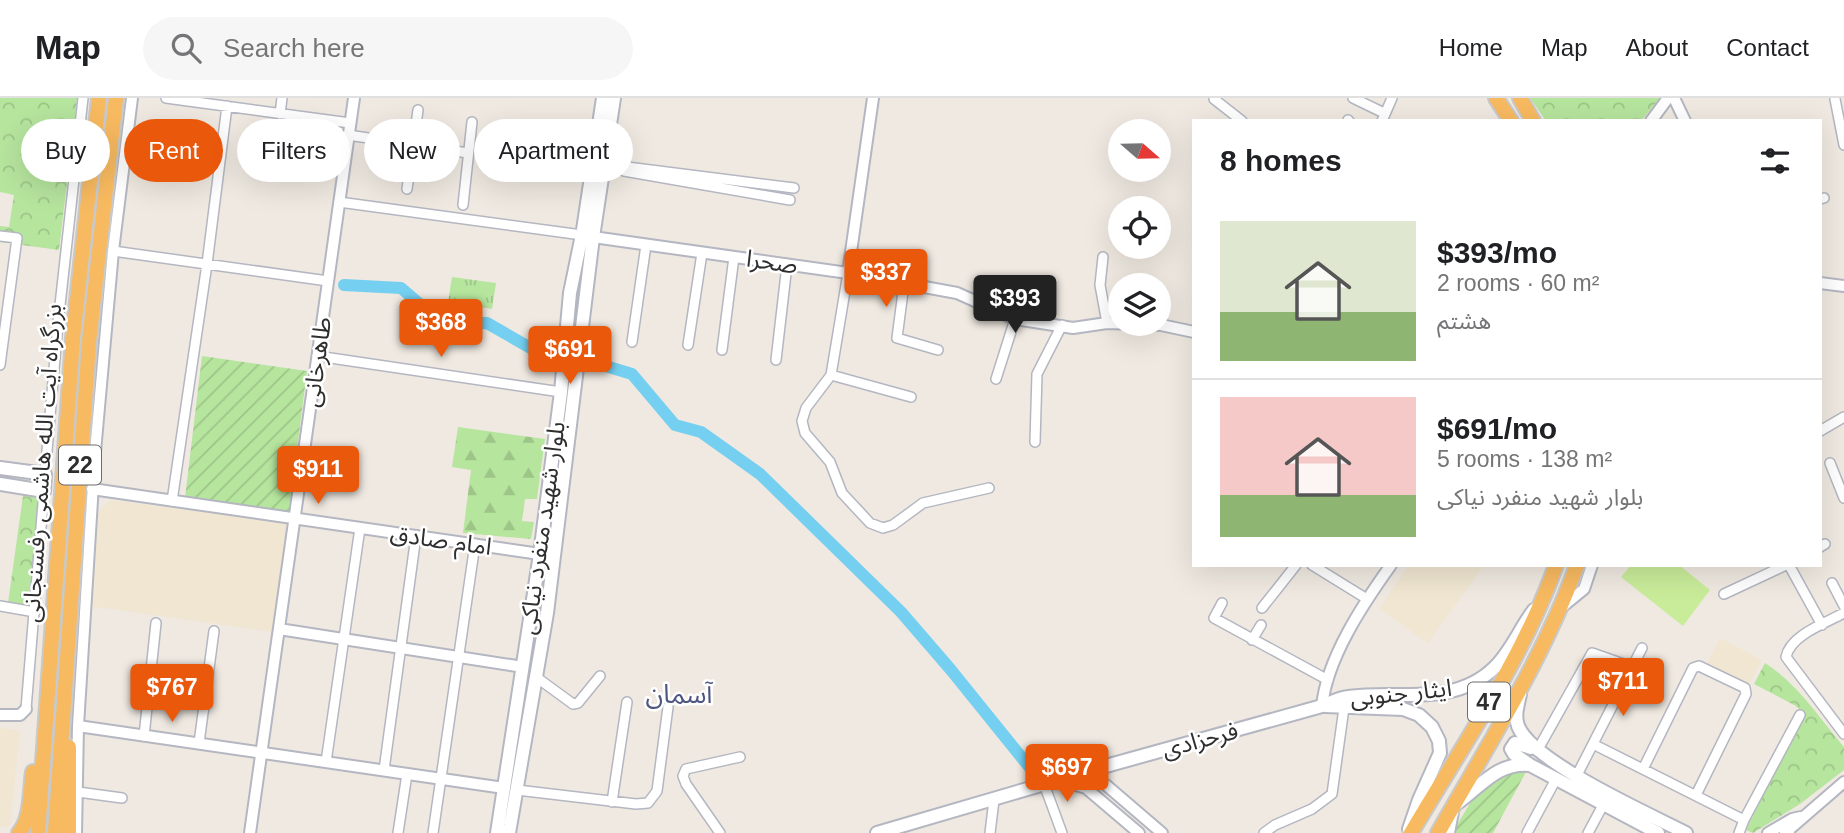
<!DOCTYPE html>
<meta charset="utf-8">
<style>
body{margin:0;font-family:Helvetica,"Noto Sans Arabic",sans-serif;background:#f6f6f6;color:#202124;height:100vh;display:flex;flex-direction:column;font-size:26px;white-space:nowrap}
*{box-sizing:border-box;margin:0}
p{font-size:23px;color:#757577}
.icon{flex:none;width:38px;height:38px;fill:none;stroke:currentColor;stroke-width:2;stroke-linecap:round;stroke-linejoin:round}
.map{position:relative;flex:1;overflow:hidden}
.details{position:absolute;left:1192px;top:21px;width:630px;height:448px;display:flex;flex-direction:column;background:#fff;border-radius:0px;box-shadow:0 7px 28px #0002}
.details>*{flex:none}
.guide{position:absolute;left:21px;top:21px;width:665px;height:63px;display:flex;gap:14px}
.needle{width:46px;rotate:110deg}
.controls{position:absolute;left:1108px;top:21px;display:grid;gap:14px}
.controls a{display:grid;place-items:center;width:63px;height:63px;border-radius:50%;background:#fff;box-shadow:0 7px 28px #0002;font-size:35px}
.price{position:absolute;translate:-50% -60px;padding:0 16px;border-radius:7px;background:#ea580c;color:#fff;font-size:23px;line-height:46px;filter:drop-shadow(0 2px 4px #0008)}
.price::after{content:'';position:absolute;left:50%;top:42px;width:21px;height:16px;margin-left:-10px;background:inherit;clip-path:polygon(0 0,100% 0,50% 100%)}
.price.current{background:#222;color:#fff}
ul{padding:0;list-style:none}
li{display:flex;align-items:center;gap:21px;height:175px;padding:0 28px}
li+li{border-top:2px solid #e0e0e0}
li span{display:grid;place-items:center;flex:none;width:196px;height:140px;border-radius:0px;color:#555}
li>.icon{margin-inline-start:auto}
span .icon{width:84px;height:84px;fill:#fffc;stroke-width:1}
li b{font-size:30px}
h2{display:flex;justify-content:space-between;align-items:center;height:84px;padding:0 28px;font-size:30px}
.tag{padding:0 24px;border-radius:32px;background:#fff;box-shadow:0 7px 28px #0002;font-size:24px;line-height:63px}
.tag.current{background:#ea580c;color:#fff}
header{display:flex;align-items:center;gap:42px;box-sizing:border-box;height:98px;padding:0 35px;background:#fff;border-bottom:2px solid #e0e0e0}
header strong{font-size:33px}
nav{display:flex;gap:38px;margin-inline-start:auto;font-size:24px}
.search{width:490px;height:63px;background:#f6f6f6;display:flex;align-items:center;gap:18px;box-sizing:border-box;padding:0 24px;border-radius:38px;color:#757577;font-size:26px}
.map>svg:first-child{display:block}
.education{fill:#f0e6d1}
.grass{fill:url(#grass-tufts)}
.forest{fill:url(#forest-firs)}
.park{fill:url(#park-crowns)}
.garden{fill:url(#garden-furrows)}
.pitch{fill:#c9ec9a}
.lines{fill:none;stroke-linecap:round;stroke-linejoin:round}
.river{stroke:#75cff0;stroke-width:12}
.minor-casing{stroke:#b4b7c1;stroke-width:12}
.tertiary-casing{stroke:#b4b7c1;stroke-width:14}
.secondary-casing{stroke:#b4b7c1;stroke-width:16}
.trunk-casing{stroke:#c9c9c9;stroke-width:18}
.minor{stroke:#fff;stroke-width:9}
.tertiary{stroke:#fff;stroke-width:10}
.secondary{stroke:#fff;stroke-width:12}
.trunk{stroke:#f8ba60;stroke-width:14}
.labels{text-anchor:middle;stroke-width:5;stroke-linejoin:round;paint-order:stroke}
.shield{fill:#fff;stroke:#6d6d6d;stroke-width:2}
.shield-label{font-size:23px;font-weight:bold;fill:#2e2e2e}
.street-label{font-size:24px;fill:#2e2e2e;stroke:#fff}
.neighbourhood-label{font-size:26px;fill:#4d5680;stroke:#fff}
</style>
<header>
<strong>Map</strong>
<div class="search"><svg class="icon" aria-label="search" viewBox="0 0 24 24"><circle cx="10" cy="10" r="6"/><path d="M15 15l6 6"/></svg>Search here</div>
<nav><a>Home</a><a>Map</a><a>About</a><a>Contact</a></nav>
</header>
<div class="map">
<svg width="1844" height="735" viewBox="0 0 1844 735">
<defs>
<pattern id="grass-tufts" width="24" height="20" patternUnits="userSpaceOnUse" patternTransform="scale(1.75)"><rect width="24" height="20" fill="#b6e59e"/><path d="M3 7l-1-3M5 7V3M7 7l1-3M15 17l-1-3M17 17v-4M19 17l1-3" fill="none" stroke="#9dc588"/></pattern>
<pattern id="forest-firs" width="22" height="20" patternUnits="userSpaceOnUse" patternTransform="scale(1.75)"><rect width="22" height="20" fill="#b6e59e"/><path d="M5 1l3.5 6h-7zM16 11l3.5 6h-7z" fill="#9dc588"/></pattern>
<pattern id="park-crowns" width="20" height="18" patternUnits="userSpaceOnUse" patternTransform="scale(1.75)"><rect width="20" height="18" fill="#b6e59e"/><path d="M2 6a3 3 0 1 1 6 0M12 15a3 3 0 1 1 6 0" fill="none" stroke="#9dc588"/></pattern>
<pattern id="garden-furrows" width="10" height="10" patternUnits="userSpaceOnUse" patternTransform="scale(1.75)"><rect width="10" height="10" fill="#b6e59e"/><path d="M-1 1l2-2M0 10L10 0M9 11l2-2" fill="none" stroke="#9dc588"/></pattern>
</defs>
<rect width="100%" height="100%" fill="#efe9e1"/>
<path class="education" d="M110,402L289,425L273,534L90,508L96,417Z
M1409,467H1484L1428,545L1379,511Z
M1720,540L1762,562L1749,586L1707,565Z
M0,630L20,633L10,728L0,729Z"/>
<path class="grass" d="M452,179L496,185L492,211L448,204Z"/>
<path class="forest" d="M458,329L545,341L537,401H525L522,423L534,424L531,441L463,435L471,372L452,369Z"/>
<path class="park" d="M0,0H77L59,152L0,144V128L9,129L14,97L0,94Z
M1530,0H1660L1641,23H1546Z
M23,398L36,399L38,403L32,509L8,505Z
M1765,565C1797,585 1820,621 1844,649V672L1800,706L1753,735L1746,732L1803,615L1796,608L1754,586Z"/>
<path class="garden" d="M202,258L307,273L289,414L185,400Z
M1508,671L1527,672L1493,735H1452L1478,692Z"/>
<path class="pitch" d="M1631,467H1679L1710,492L1683,528L1621,479Z"/>
<g class="lines">
<path class="river" d="M344,187L401,190L443,226L487,225L548,260
M589,263L632,276L675,327L701,334L760,376L901,514L951,572L1035,676"/>
<defs>
<path id="minor" d="M166,0L350,25
M1353,0L1384,15
M1214,1L1242,23
M1835,1L1844,47
M280,16L282,0
M1348,22L1349,23
M1382,23L1392,0
M348,37L468,55
M505,41L589,52
M501,64L586,75
M605,70L622,72L627,69L794,90
M624,73L790,102
M407,91L418,12
M1820,101L1824,100
M339,104L582,137
M463,107L472,24
M0,138L17,140L0,267
M113,153L328,183
M1103,159L1100,187L1107,225
M848,175L831,277L806,310L802,323L805,335L830,364L842,395L870,425L883,430L893,427L923,405L989,390
M904,186L897,240L938,252
M632,244L646,147
M688,247L702,155
M722,252L734,159
M317,258L561,294
M776,262L787,167
M831,277L911,299
M996,281L1015,221
M1820,333L1844,319
M1035,344L1037,276L1062,227
M1830,365L1844,400
M45,376L58,225L83,0
M172,403L207,166L227,8
M1820,449L1825,446
M1312,467L1367,501
M1789,467L1822,527
M1832,485L1844,508
M1724,496L1786,467
M1222,505L1214,520L1328,582
M0,508L35,514
M1262,510L1296,467
M1844,515C1826,525 1790,537 1786,559L1844,636
M1252,542L1261,527
M536,579L573,606L578,605L600,578
M26,611L44,393
M144,638L156,525
M199,645L214,533
M1593,646L1744,722
M1537,653L1592,555L1632,569
M326,664L360,430
M1643,671L1693,570L1699,568L1745,590L1746,596L1696,697
M384,672L416,438
M1577,677L1642,550
M1044,686L1062,735
M517,692L636,706L648,705L657,693L668,609
M78,694L122,700
M612,704L627,604
M398,735L407,676
M433,735L475,446
M720,735L686,686L683,678L686,671L740,659
M990,735L994,702
M1264,735L1275,727L1312,711L1332,696L1344,610
M1527,735L1556,681
M1588,735L1603,707
M1739,735L1744,722L1800,617"/>
<path id="tertiary" d="M1674,0L1685,23
M1651,23L1668,0
M593,139L848,175L957,195L1015,221L1073,230L1107,225L1161,227L1194,234
M848,175L873,0
M1820,185L1844,188
M92,391L540,456
M1562,509L1584,491L1592,467
M279,531L523,569
M1322,608C1327,560 1363,506 1391,467
M0,617H20L26,611
M78,628L504,690
M1059,682L1086,690L1139,735
M1106,687L1162,735
M76,735L78,628L95,354L113,153L132,0
M250,735L354,0
M1449,735L1453,714
M1768,735L1792,721L1801,719
M1785,735L1844,684"/>
<path id="secondary" d="M0,370L45,376L44,393L0,386
M1520,596C1518,607 1514,617 1518,628C1532,664 1649,716 1686,735
M1325,608L1403,611L1419,617L1432,629L1439,643L1440,655L1419,702L1409,731
M1531,650L1515,645L1511,651L1514,656L1530,667L1658,735
M1456,706C1481,689 1496,664 1530,667
M497,735L540,456L561,294L570,195L583,132L603,0
M509,735L547,515L593,139L614,0
M877,735L1113,666L1322,608C1330,605 1339,600 1348,599C1397,592 1454,609 1494,570C1511,554 1520,530 1534,512
M1786,735L1788,733"/>
<path id="trunk" d="M1496,0L1511,23
M1520,0L1533,23
M69,649V735
M19,735C32,720 30,693 33,674
M38,735L73,240L99,0
M55,735L89,244L116,0
M1411,735C1462,648 1522,563 1556,467
M1438,735C1487,648 1543,562 1577,467"/>
</defs>
<use href="#minor" class="minor-casing"/>
<use href="#tertiary" class="tertiary-casing"/>
<use href="#secondary" class="secondary-casing"/>
<use href="#trunk" class="trunk-casing"/>
<use href="#minor" class="minor"/>
<use href="#tertiary" class="tertiary"/>
<use href="#secondary" class="secondary"/>
<use href="#trunk" class="trunk"/>
</g>
<g class="labels">
<g class="shield">
<rect x="59" y="347.5" width="42" height="39" rx="5"/>
<rect x="1468" y="584.5" width="42" height="39" rx="5"/>
</g>
<g class="shield-label">
<text x="80" y="375">22</text>
<text x="1489" y="612">47</text>
</g>
<g class="street-label">
<text transform="translate(772 164) rotate(8)" y="8">صحرا</text>
<text transform="translate(317 264) rotate(-82)" y="8">طاهرخانی</text>
<text transform="translate(42 365) rotate(-86)" y="8">بزرگراه آیت الله هاشمی رفسنجانی</text>
<text transform="translate(542 430) rotate(-82)" y="8">بلوار شهید منفرد نیاکی</text>
<text transform="translate(441 442) rotate(8)" y="8">امام صادق</text>
<text transform="translate(1401 595) rotate(-6)" y="8">ایثار جنوبی</text>
<text transform="translate(1200 642) rotate(-15)" y="8">فرحزادی</text>
</g>
<g class="neighbourhood-label">
<text x="679" y="605">آسمان</text>
</g>
</g>
</svg>
<div class="controls">
<a><svg class="needle" viewBox="-14 -14 28 28"><path d="M0-13l5 13h-10z" fill="#e53935"/><path d="M0 13l5-13h-10z" fill="#757577"/></svg></a>
<a><svg class="icon" aria-label="locate" viewBox="0 0 24 24"><circle cx="12" cy="12" r="6"/><path d="M12 2v4M12 18v4M2 12h4M18 12h4"/></svg></a>
<a><svg class="icon" aria-label="layers" viewBox="0 0 24 24"><path d="M12 4l9 5-9 5-9-5zM3 14l9 5 9-5"/></svg></a>
</div>
<b class="price" style="left:886px;top:211px">$337</b>
<b class="price current" style="left:1015px;top:237px">$393</b>
<b class="price" style="left:441px;top:261px">$368</b>
<b class="price" style="left:570px;top:288px">$691</b>
<b class="price" style="left:318px;top:408px">$911</b>
<b class="price" style="left:1623px;top:620px">$711</b>
<b class="price" style="left:172px;top:626px">$767</b>
<b class="price" style="left:1067px;top:706px">$697</b>
<div class="guide">
<a class="tag">Buy</a>
<a class="tag current">Rent</a>
<a class="tag">Filters</a>
<a class="tag">New</a>
<a class="tag">Apartment</a>
</div>
<section class="details">
<h2>8 homes<svg class="icon" aria-label="filters" viewBox="0 0 24 24"><path d="M4 7h16M4 17h16"/><circle cx="9" cy="7" r="2"/><circle cx="15" cy="17" r="2"/></svg></h2>
<ul>
<li><span style="background:linear-gradient(#dfe7d0 65%,#8fb573 0)"><svg class="icon" aria-label="home" viewBox="0 0 24 24"><path d="M3 11l9-7 9 7M6 9v11h12V9"/></svg></span><div><b>$393/mo</b><p>2 rooms · 60 m²</p><p>هشتم</p></div></li>
<li><span style="background:linear-gradient(#f6c9c9 70%,#8fb573 0)"><svg class="icon" aria-label="home" viewBox="0 0 24 24"><path d="M3 11l9-7 9 7M6 9v11h12V9"/></svg></span><div><b>$691/mo</b><p>5 rooms · 138 m²</p><p>بلوار شهید منفرد نیاکی</p></div></li>
</ul>
</section>
</div>
